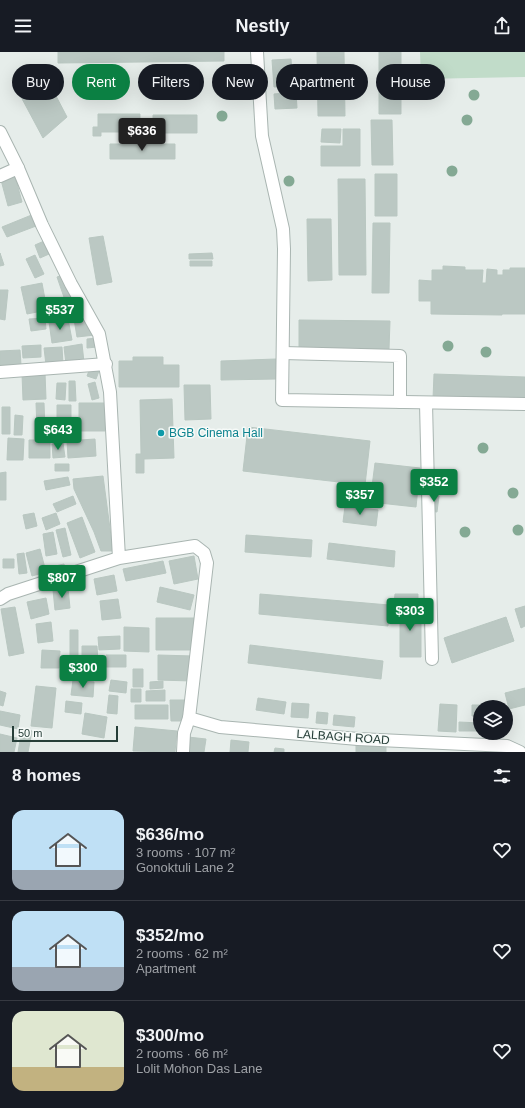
<!DOCTYPE html>
<meta charset="utf-8">
<style>
body{margin:0;font-family:Helvetica,sans-serif;background:#20242c;color:#f1f3f6;height:100vh;display:flex;flex-direction:column;font-size:15px;white-space:nowrap}
*{box-sizing:border-box;margin:0}
p{font-size:13px;color:#9ea1a6}
.icon{flex:none;width:22px;height:22px;fill:none;stroke:currentColor;stroke-width:2;stroke-linecap:round;stroke-linejoin:round}
.map{position:relative;height:700px;overflow:hidden}
.drawer{display:flex;flex-direction:column;background:#171b24;flex:1}
.drawer>*{flex:none}
.guide{position:absolute;left:12px;top:12px;width:501px;height:36px;display:flex;gap:8px}
.buttons{position:absolute;left:473px;top:648px;display:grid;gap:8px}
.buttons a{display:grid;place-items:center;width:40px;height:40px;border-radius:50%;background:#171b24;box-shadow:0 4px 16px #0002;font-size:20px}
.scale{position:absolute;left:12px;bottom:10px;width:106px;box-sizing:border-box;padding-left:4px;border:2px solid #263e38;border-top:0;font-size:11px;line-height:14px;white-space:nowrap;color:#263e38;-webkit-text-stroke:3px #f6faf8;paint-order:stroke}
.price{position:absolute;translate:-50% -34px;padding:0 9px;border-radius:4px;background:#0b8043;color:#fff;font-size:13px;line-height:26px;filter:drop-shadow(0 1px 2px #0008)}
.price::after{content:'';position:absolute;left:50%;top:24px;width:12px;height:9px;margin-left:-6px;background:inherit;clip-path:polygon(0 0,100% 0,50% 100%)}
.price.selected{background:#222;color:#fff}
ul{padding:0;list-style:none}
li{display:flex;align-items:center;gap:12px;height:100px;padding:0 12px}
li+li{border-top:1px solid #363941}
li span{display:grid;place-items:center;flex:none;width:112px;height:80px;border-radius:12px;color:#555}
li>.icon{margin-inline-start:auto}
span .icon{width:48px;height:48px;fill:#fffc;stroke-width:1}
li b{font-size:17px}
h2{display:flex;justify-content:space-between;align-items:center;height:48px;padding:0 12px;font-size:17px}
.tag{padding:0 14px;border-radius:18px;background:#171b24;box-shadow:0 4px 16px #0002;font-size:14px;line-height:36px}
.tag.selected{background:#0b8043;color:#fff}
header{display:flex;justify-content:space-between;align-items:center;height:52px;padding:0 12px;background:#171b24;font-size:18px;font-weight:800}
.map>svg:first-child{display:block}
.green{fill:#c1dcc9}
.building{fill:#bbc8c3;stroke:#b9c7c1}
.lines{fill:none;stroke-linecap:round;stroke-linejoin:round}
.minor-casing{stroke:#a9b5b1;stroke-width:14}
.tertiary-casing{stroke:#a9b5b1;stroke-width:14}
.minor{stroke:#fff;stroke-width:12}
.tertiary{stroke:#fff;stroke-width:12}
.tree{fill:#84a994}
.culture-dot{fill:#0f9aa8;stroke:#f6faf8;stroke-width:1.5}
.labels{text-anchor:middle;stroke-width:3;stroke-linejoin:round;paint-order:stroke}
.culture-label{font-size:12px;fill:#0d838f;stroke:#f6faf8;text-anchor:start}
.street-label{font-size:12px;fill:#263e38;stroke:#f6faf8}
</style>
<header><svg class="icon" aria-label="menu" viewBox="0 0 24 24"><path d="M4 6h16M4 12h16M4 18h16"/></svg>Nestly<svg class="icon" aria-label="share" viewBox="0 0 24 24"><path d="M12 15V3M7 8l5-5 5 5M5 13v7h14v-7"/></svg></header>
<div class="map">
<svg width="525" height="700" viewBox="0 0 525 700">
<rect width="100%" height="100%" fill="#e6edea"/>
<path class="green" d="M420,0H525V25L421,27Z"/>
<path class="building" d="M58,0H224V9L58,11Z
M317,0H344L345,64H318Z
M379,0H401V62H379Z
M291,7L293,34L274,35L272,8Z
M44,21L67,65L43,86L12,28Z
M296,40L297,56L275,57L274,42Z
M98,62H140V80H101V84H93V75H98Z
M153,63H197V81H144V68H153Z
M371,68H392L393,113H372Z
M322,77H341L340,91L321,90Z
M343,77H360V114H321V94H343Z
M110,92H175V107H110Z
M375,122H397V164H375Z
M15,124L22,150L8,154L1,128Z
M338,127H365L366,223H339Z
M39,160L44,171L7,185L2,175Z
M307,167H331L332,228L308,229Z
M373,171H390L389,241H372Z
M103,184L112,230L97,233L89,186Z
M51,186L56,199L40,206L35,193Z
M0,201L4,213L0,214Z
M212,201L213,207H189V202Z
M35,203L44,222L35,226L26,207Z
M190,209H212V214H190Z
M443,214L465,215V218H483L482,231H486L487,217L497,218V223H503V218H510V216H525V262H502V263L431,262V249H419V228L432,229V218H443Z
M72,220L81,245L66,251L57,225Z
M42,231L47,258L27,262L21,235Z
M0,238H8L5,268L0,267Z
M84,250L87,261L70,266L66,254Z
M63,254L64,264L49,265L48,256Z
M92,264L95,283L77,285L74,267Z
M45,266L46,277L31,279L29,267Z
M68,267L72,288L52,291L49,270Z
M299,268L390,269L389,297L299,296Z
M97,286V295L87,296V287Z
M82,292L84,310L66,312L64,295Z
M41,293V305L23,306L22,294Z
M62,295L63,312L46,313L44,296Z
M20,298L21,313L0,314V299Z
M133,305H163V313H179V335H119V309H133Z
M276,307V327L221,328V309Z
M90,316L99,319L96,327L87,324Z
M45,321L46,347L23,348L22,322Z
M434,322L525,325V349L433,347Z
M69,329H75L76,349H69Z
M95,330L99,346L92,348L88,332Z
M57,331H66L65,348L56,347Z
M184,333H210L211,367L185,368Z
M172,347L174,406L144,407V421H136V402H141L140,348Z
M36,351H44L45,377H37Z
M79,351H105V379H79Z
M57,353H71V376H57Z
M2,355H10V382H2Z
M15,363L23,364L22,383H14Z
M46,370H54V383H46Z
M248,375L370,389L365,433L243,419Z
M8,386L24,387L23,408H7Z
M95,387L96,404L68,406L67,389Z
M29,388H50V406H29Z
M63,391L65,405L53,406L52,392Z
M375,411L420,416L416,455L370,450Z
M55,412H69V419H55Z
M6,420V448H0V421Z
M103,424L113,499H101L94,480L74,437L73,427Z
M68,425L70,433L46,438L44,429Z
M431,443L439,444L437,460L430,459Z
M73,444L76,452L57,460L53,452Z
M345,454L378,458L376,474L343,470Z
M34,461L37,474L26,477L23,463Z
M56,461L60,472L46,478L42,466Z
M82,465L95,500L80,506L67,471Z
M65,476L71,503L63,505L56,478Z
M53,480L57,502L46,504L43,482Z
M246,483L312,488L311,505L245,500Z
M329,491L395,499L394,515L327,507Z
M40,497L46,520L32,524L26,501Z
M24,501L27,521L19,522L17,502Z
M194,504L198,527L174,532L169,509Z
M3,507H14V516H3Z
M163,509L166,521L126,529L123,517Z
M64,512L66,521L53,524L51,515Z
M114,523L117,539L97,543L94,527Z
M160,535L194,543L190,558L157,550Z
M68,536L70,556L55,558L53,538Z
M260,542L389,553L388,574L259,562Z
M395,542H418V552L394,551Z
M46,546L49,562L31,567L27,550Z
M118,547L121,566L102,568L100,549Z
M400,554H421V605H400Z
M525,554V574L521,576L515,557Z
M15,555L24,601L9,604L1,557Z
M506,565L514,589L452,611L444,586Z
M156,566H196V598H156Z
M51,570L53,589L38,591L36,572Z
M124,575L149,576V600L124,599Z
M70,578H78V607H70Z
M120,584V597L99,598L98,585Z
M250,593L383,609L381,627L248,611Z
M82,594H97L98,610H82Z
M42,598L60,599L59,616H41Z
M106,603H126V615H106Z
M158,603L193,604L192,629L158,628Z
M87,614H101V626H87Z
M133,617H143V635H133Z
M73,628L94,630L93,645L71,643Z
M111,628L127,630L126,641L109,639Z
M163,629V636L150,637V630Z
M36,634L56,636L52,676L31,674Z
M525,636V653L509,657L505,641Z
M131,637H141V650H131Z
M165,638V649H146V639Z
M0,639L6,641L3,654L0,653Z
M109,643L118,644L117,662L107,661Z
M258,646L286,650L284,662L256,658Z
M170,648H185V669H171Z
M66,649L82,651L81,662L65,660Z
M292,651L309,652L308,666L291,665Z
M440,652L457,653L456,680L438,679Z
M135,653H168V667H135Z
M472,653H490V655H480V664H472Z
M0,659L20,663L18,677L0,673Z
M317,660L328,661L327,672L316,671Z
M85,661L107,665L104,686L82,682Z
M334,663L355,665L354,675L333,673Z
M459,670L480,671V679H459Z
M135,675L177,679L175,700L133,699Z
M22,677L32,679L28,700H18Z
M0,682L17,686L14,700H0Z
M188,685L206,687L204,700H186Z
M231,688L249,690L248,700H230Z
M356,690L386,691V700H356Z
M275,696L284,697V700H274Z"/>
<g class="lines">
<defs>
<path id="minor" d="M0,124L18,116
M283,301L400,304V350
M0,320L106,312
M426,351L432,607
M183,700L184,681L189,666"/>
<path id="tertiary" d="M257,0L262,84L283,177L284,197L282,348L525,352
M0,80L18,116L42,173L71,232L99,282L110,340L119,506
M0,547L8,542L119,506L195,494L204,501L207,511L189,666L220,675L358,687L507,694L520,700"/>
</defs>
<use href="#minor" class="minor-casing"/>
<use href="#tertiary" class="tertiary-casing"/>
<use href="#minor" class="minor"/>
<use href="#tertiary" class="tertiary"/>
</g>
<g class="tree">
<circle cx="97" cy="29" r="5.5"/>
<circle cx="169" cy="40" r="5.5"/>
<circle cx="474" cy="43" r="5.5"/>
<circle cx="222" cy="64" r="5.5"/>
<circle cx="467" cy="68" r="5.5"/>
<circle cx="452" cy="119" r="5.5"/>
<circle cx="289" cy="129" r="5.5"/>
<circle cx="448" cy="294" r="5.5"/>
<circle cx="486" cy="300" r="5.5"/>
<circle cx="483" cy="396" r="5.5"/>
<circle cx="513" cy="441" r="5.5"/>
<circle cx="518" cy="478" r="5.5"/>
<circle cx="465" cy="480" r="5.5"/>
</g>
<circle class="culture-dot" cx="161" cy="381" r="4"/>
<g class="labels">
<g class="culture-label">
<text x="169" y="385">BGB Cinema Hall</text>
</g>
<g class="street-label">
<text transform="translate(343 685) rotate(4)" y="4">LALBAGH ROAD</text>
</g>
</g>
</svg>
<div class="buttons">
<a><svg class="icon" aria-label="layers" viewBox="0 0 24 24"><path d="M12 4l9 5-9 5-9-5zM3 14l9 5 9-5"/></svg></a>
</div>
<div class="scale">50 m</div>
<b class="price selected" style="left:142px;top:100px">$636</b>
<b class="price" style="left:60px;top:279px">$537</b>
<b class="price" style="left:58px;top:399px">$643</b>
<b class="price" style="left:434px;top:451px">$352</b>
<b class="price" style="left:360px;top:464px">$357</b>
<b class="price" style="left:62px;top:547px">$807</b>
<b class="price" style="left:410px;top:580px">$303</b>
<b class="price" style="left:83px;top:637px">$300</b>
<div class="guide">
<a class="tag">Buy</a>
<a class="tag selected">Rent</a>
<a class="tag">Filters</a>
<a class="tag">New</a>
<a class="tag">Apartment</a>
<a class="tag">House</a>
</div>
</div>
<section class="drawer">
<h2>8 homes<svg class="icon" aria-label="filters" viewBox="0 0 24 24"><path d="M4 7h16M4 17h16"/><circle cx="9" cy="7" r="2"/><circle cx="15" cy="17" r="2"/></svg></h2>
<ul>
<li><span style="background:linear-gradient(#bfe0f5 75%,#9aa5b1 0)"><svg class="icon" aria-label="home" viewBox="0 0 24 24"><path d="M3 11l9-7 9 7M6 9v11h12V9"/></svg></span><div><b>$636/mo</b><p>3 rooms · 107 m²</p><p>Gonoktuli Lane 2</p></div><svg class="icon" aria-label="heart" viewBox="0 0 24 24"><path d="M12 20l-8-8c-3-5 5-10 8-4 3-6 11-1 8 4z"/></svg></li>
<li><span style="background:linear-gradient(#bfe0f5 70%,#9aa5b1 0)"><svg class="icon" aria-label="home" viewBox="0 0 24 24"><path d="M3 11l9-7 9 7M6 9v11h12V9"/></svg></span><div><b>$352/mo</b><p>2 rooms · 62 m²</p><p>Apartment</p></div><svg class="icon" aria-label="heart" viewBox="0 0 24 24"><path d="M12 20l-8-8c-3-5 5-10 8-4 3-6 11-1 8 4z"/></svg></li>
<li><span style="background:linear-gradient(#dfe7d0 70%,#c2b280 0)"><svg class="icon" aria-label="home" viewBox="0 0 24 24"><path d="M3 11l9-7 9 7M6 9v11h12V9"/></svg></span><div><b>$300/mo</b><p>2 rooms · 66 m²</p><p>Lolit Mohon Das Lane</p></div><svg class="icon" aria-label="heart" viewBox="0 0 24 24"><path d="M12 20l-8-8c-3-5 5-10 8-4 3-6 11-1 8 4z"/></svg></li>
</ul>
</section>
